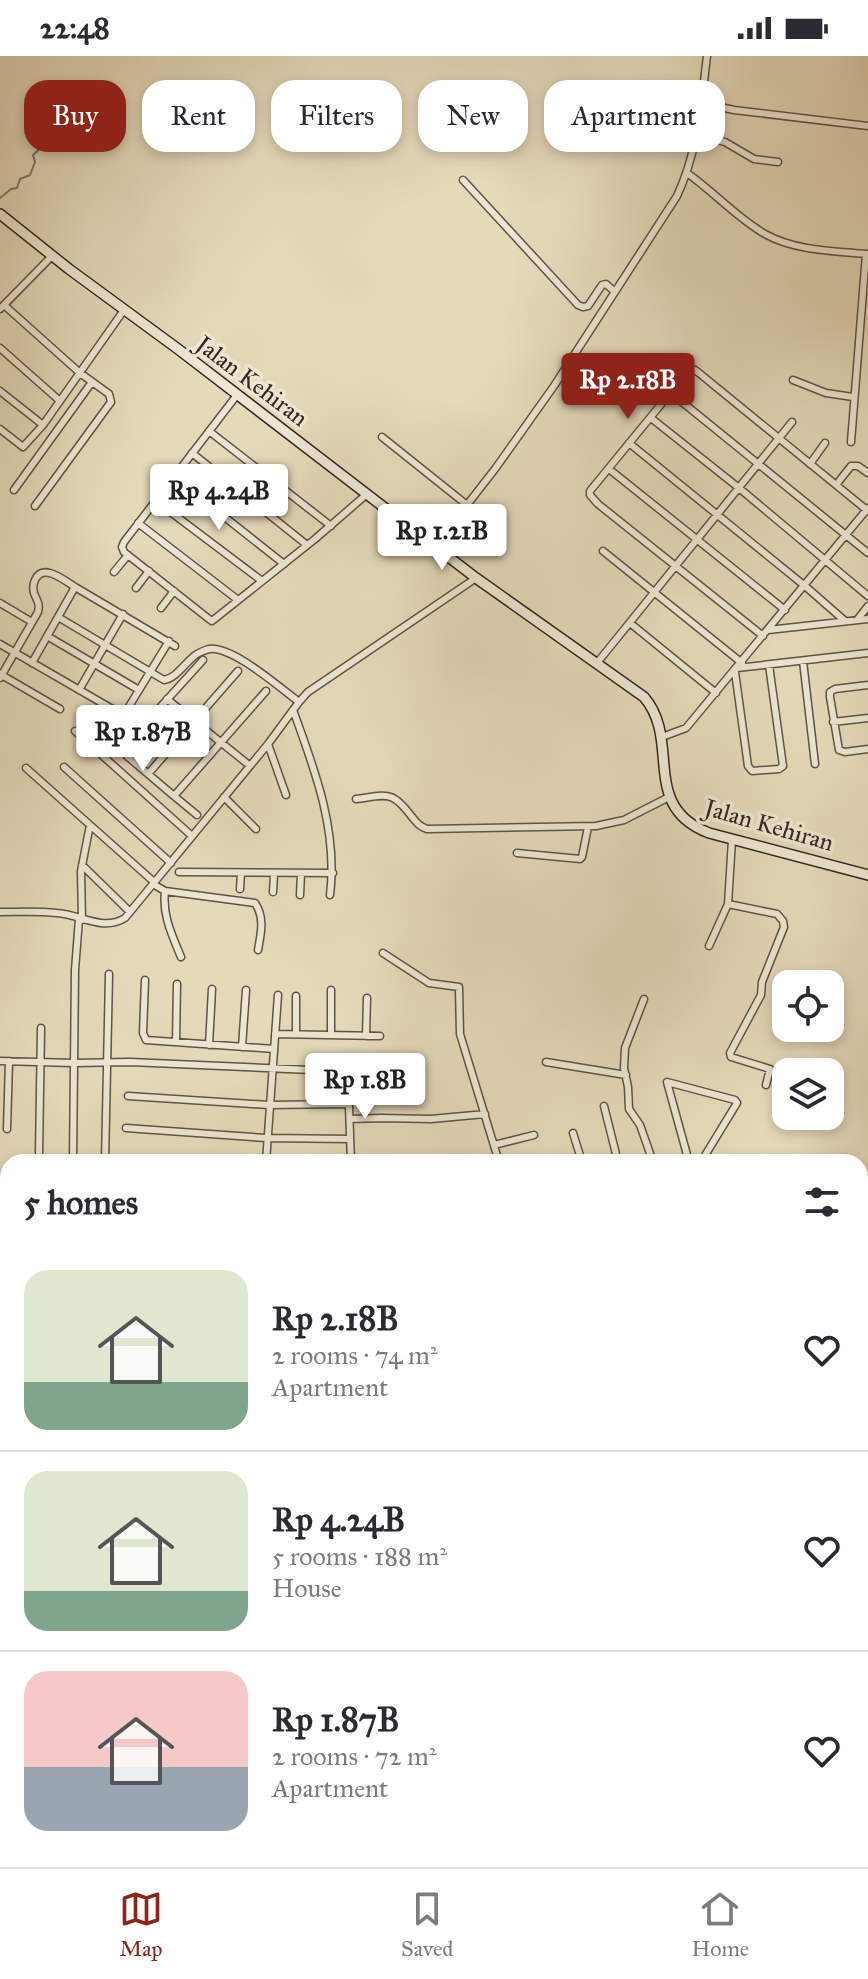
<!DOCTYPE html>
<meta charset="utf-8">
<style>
body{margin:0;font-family:"IM FELL Great Primer",serif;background:#f7f7f7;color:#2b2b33;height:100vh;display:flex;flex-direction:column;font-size:30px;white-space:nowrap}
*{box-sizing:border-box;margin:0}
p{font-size:26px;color:#7c7c81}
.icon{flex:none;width:44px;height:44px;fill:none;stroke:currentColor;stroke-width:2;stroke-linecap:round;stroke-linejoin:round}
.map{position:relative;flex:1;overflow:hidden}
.sheet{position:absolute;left:0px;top:1098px;width:868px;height:714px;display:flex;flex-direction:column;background:#fff;border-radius:24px 24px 0 0;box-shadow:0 4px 12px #0003}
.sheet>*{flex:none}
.top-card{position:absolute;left:24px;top:24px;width:820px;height:72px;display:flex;gap:16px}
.tools{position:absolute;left:772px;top:914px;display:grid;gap:16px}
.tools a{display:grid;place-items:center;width:72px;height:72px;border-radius:16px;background:#fff;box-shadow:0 4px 12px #0003;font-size:40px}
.price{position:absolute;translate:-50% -68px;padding:0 18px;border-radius:8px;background:#fff;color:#222;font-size:26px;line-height:52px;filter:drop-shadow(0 2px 4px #0008)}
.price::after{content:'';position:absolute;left:50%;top:48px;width:24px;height:18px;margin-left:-12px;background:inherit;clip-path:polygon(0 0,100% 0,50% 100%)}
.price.current{background:#8f2418;color:#fff}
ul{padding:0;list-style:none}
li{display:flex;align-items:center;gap:24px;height:200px;padding:0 24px}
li+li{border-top:2px solid #e1e1e2}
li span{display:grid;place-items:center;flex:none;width:224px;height:160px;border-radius:24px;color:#555}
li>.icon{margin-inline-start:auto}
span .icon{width:96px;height:96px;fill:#fffc;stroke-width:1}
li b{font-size:34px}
h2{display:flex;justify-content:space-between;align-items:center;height:96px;padding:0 24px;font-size:34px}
.pill{padding:0 28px;border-radius:24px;background:#fff;box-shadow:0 4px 12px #0003;font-size:28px;line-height:72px}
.pill.current{background:#8f2418;color:#fff}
.status{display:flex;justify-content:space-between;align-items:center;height:56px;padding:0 40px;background:#fff;direction:ltr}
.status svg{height:22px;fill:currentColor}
.tabs{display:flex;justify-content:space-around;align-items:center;height:112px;border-top:2px solid #e1e1e2;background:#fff;font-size:22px;color:#7c7c81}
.tabs a{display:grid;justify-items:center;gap:4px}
.tabs .current{color:#8f2418}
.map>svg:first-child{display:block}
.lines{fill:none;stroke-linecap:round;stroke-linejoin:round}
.stream{stroke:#6e7f75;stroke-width:2}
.street-casing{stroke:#605346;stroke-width:9}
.secondary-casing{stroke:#34261f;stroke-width:12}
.street{stroke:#ede6d2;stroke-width:6}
.secondary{stroke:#ede6d2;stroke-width:9}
.labels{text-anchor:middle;stroke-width:7;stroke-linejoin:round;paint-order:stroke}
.street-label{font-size:24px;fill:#34261f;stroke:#ede6d2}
</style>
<div class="status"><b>22:48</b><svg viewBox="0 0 49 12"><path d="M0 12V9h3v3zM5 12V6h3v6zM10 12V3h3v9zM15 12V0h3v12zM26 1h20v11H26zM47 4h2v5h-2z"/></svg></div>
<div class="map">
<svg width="868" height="1811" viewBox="0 0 868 1811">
<rect width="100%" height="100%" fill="#e4d9b9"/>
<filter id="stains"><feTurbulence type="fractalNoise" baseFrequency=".0025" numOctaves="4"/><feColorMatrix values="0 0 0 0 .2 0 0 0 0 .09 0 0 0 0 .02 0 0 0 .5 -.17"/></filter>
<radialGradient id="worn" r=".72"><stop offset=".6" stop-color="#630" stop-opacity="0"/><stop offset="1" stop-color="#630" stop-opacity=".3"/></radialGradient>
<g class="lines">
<path class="stream" d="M0,142L11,133L17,132L20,123L30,119L35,106L33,99L49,84L55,69L69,60"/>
<defs>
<path id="street" d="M702,47L734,54L868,70
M698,79L725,86L754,103L778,106
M687,117C714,136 737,162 765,178C795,195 835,195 868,198
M463,124L578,249L583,251L588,250L602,229L606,228L615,236
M4,249L80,317L109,338L111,346L35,450
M0,253L52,200
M0,292L60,345
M793,324L826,337L853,341
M0,335L43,369
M671,337L868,497
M237,339L124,486L122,491L124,496L209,563L212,565L315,483L367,438
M651,362L739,432L868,540
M0,373L23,391L43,369L124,254
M209,375L331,470
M382,381L467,449
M851,386L866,198
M629,387L805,530L845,565
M192,397L307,489
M810,408L825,387
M609,413L785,554
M174,421L284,508
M836,429L851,410H858L868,417
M14,434L92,326
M156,445L262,525
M138,467L238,544
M435,490L495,413L554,330L677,140C698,95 701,49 707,0
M603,495L742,607
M114,516L128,499
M136,532L149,515
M0,547L32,566
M161,552L174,535
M58,561L164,624C177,622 186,605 197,598C203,595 208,592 215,593C239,596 278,630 299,646
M857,564L868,550
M630,567L716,637
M768,574L868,563
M47,580L139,634
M763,580L598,448L590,439V435L685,319L689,315L695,314L699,317L868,455
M0,588L121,658L125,657L169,585
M803,605L815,708
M32,607L75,531L175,590
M597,607L792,366
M737,612L868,597
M735,616L748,710L752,715L779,713L783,710L769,609
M0,618L60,653
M0,622L38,556C40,547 37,545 34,537C33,533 33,528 35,524C43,506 65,525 75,531
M868,629L835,633L830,636V641L839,694L845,696L868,693
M79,634L123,558
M167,643L249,709
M293,654C315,714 338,775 330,839
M833,666L868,662
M75,675L192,780
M662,681L686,672L868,452
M268,688L286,739
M64,711L171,807
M26,712L154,826
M148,718L238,615
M174,740L127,700L125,690L203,604
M224,741L256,773
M356,743C388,739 392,734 412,761C417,767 419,770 427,773L596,770L624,764L669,741
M197,759L174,740L266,635
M517,797L580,803L582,801L588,771
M82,809L130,856
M179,816L333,817
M153,828L165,835L255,847C265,862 261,877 258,894
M240,833L241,817
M165,835C162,859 172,879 181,901
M273,836L274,818
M300,839L301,817
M728,848L777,858L783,865L784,871L762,926L761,939L730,997L731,1001L770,1013L766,1029
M0,856C19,856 38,855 57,857C80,858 102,876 125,862L268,688L299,646L308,636L476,522
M82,864L81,815L90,769
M709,890L728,848L732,784
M383,897L429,927L459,931L460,978L499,1106
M145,924L143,977L146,984L274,993
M644,943L625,992L624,1012L628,1031L629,1053L640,1069L653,1106
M275,978L380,980
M296,978V940
M331,979V934
M366,980L367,942
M176,986L177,928
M209,989L212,933
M242,991L246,934
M0,1005L74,1007L130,1006L311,1014
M546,1006L626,1019
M128,1040L269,1049L347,1048L349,1051L351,1106
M347,1048L348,1041L353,1034L406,1029
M604,1050L618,1106
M350,1063L381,1062L431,1063L485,1058
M126,1072L266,1082L350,1083
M7,1073L9,1005
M573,1077L582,1106
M494,1089L534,1079
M39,1098L41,972
M73,1106L75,914L79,863
M105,1106L109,918
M266,1106L278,939
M689,1106L667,1026L735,1044L737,1047L701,1106
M0,1228L8,1229
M0,1361L8,1362
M0,1388L8,1398
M0,1414L8,1407
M0,1454L8,1447
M0,1494L8,1487
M0,1519L8,1512
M0,1535L8,1545
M0,1582L8,1592
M0,1630L2,1633L0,1639
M860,1663L868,1671
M860,1715L868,1708
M860,1732L868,1742
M286,1804L290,1811
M336,1804L343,1811
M538,1804L548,1811
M727,1804L734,1811
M155,1811V1804
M365,1811L373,1804
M687,1811L694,1804"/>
<path id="secondary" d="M0,158L69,213L178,293L476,522L644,641C682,685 639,750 709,777L868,819
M860,1429L868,1424
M489,1811L494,1804"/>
</defs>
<use href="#street" class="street-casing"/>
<use href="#secondary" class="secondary-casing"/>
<use href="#street" class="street"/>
<use href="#secondary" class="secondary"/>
</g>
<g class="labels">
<g class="street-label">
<text transform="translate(252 325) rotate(37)" y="8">Jalan Kehiran</text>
<text transform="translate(769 769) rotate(16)" y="8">Jalan Kehiran</text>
</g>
</g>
<rect width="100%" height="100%" filter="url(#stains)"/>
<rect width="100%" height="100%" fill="url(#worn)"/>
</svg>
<div class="tools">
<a><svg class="icon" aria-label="locate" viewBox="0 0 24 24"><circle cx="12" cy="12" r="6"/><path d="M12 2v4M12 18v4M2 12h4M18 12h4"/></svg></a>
<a><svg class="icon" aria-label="layers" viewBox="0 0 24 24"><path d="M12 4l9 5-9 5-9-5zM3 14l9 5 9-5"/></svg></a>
</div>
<b class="price current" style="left:628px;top:365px">Rp 2.18B</b>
<b class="price" style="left:219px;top:476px">Rp 4.24B</b>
<b class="price" style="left:442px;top:516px">Rp 1.21B</b>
<b class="price" style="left:143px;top:717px">Rp 1.87B</b>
<b class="price" style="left:365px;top:1065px">Rp 1.8B</b>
<div class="top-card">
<a class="pill current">Buy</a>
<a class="pill">Rent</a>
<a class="pill">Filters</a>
<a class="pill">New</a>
<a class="pill">Apartment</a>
</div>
<section class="sheet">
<h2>5 homes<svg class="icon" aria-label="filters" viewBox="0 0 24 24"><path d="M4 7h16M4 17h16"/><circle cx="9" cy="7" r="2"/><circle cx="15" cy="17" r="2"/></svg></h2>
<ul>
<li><span style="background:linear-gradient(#dfe7d0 70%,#7fa58c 0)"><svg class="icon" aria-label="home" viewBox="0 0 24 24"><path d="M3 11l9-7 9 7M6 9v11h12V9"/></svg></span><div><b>Rp 2.18B</b><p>2 rooms · 74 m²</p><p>Apartment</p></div><svg class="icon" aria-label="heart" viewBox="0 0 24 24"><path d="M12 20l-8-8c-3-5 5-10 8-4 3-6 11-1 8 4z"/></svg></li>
<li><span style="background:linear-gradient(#dfe7d0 75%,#7fa58c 0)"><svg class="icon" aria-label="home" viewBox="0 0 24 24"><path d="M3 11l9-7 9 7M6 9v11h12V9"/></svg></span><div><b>Rp 4.24B</b><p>5 rooms · 188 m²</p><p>House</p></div><svg class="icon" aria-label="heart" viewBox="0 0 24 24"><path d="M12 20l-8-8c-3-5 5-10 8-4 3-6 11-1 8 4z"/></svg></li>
<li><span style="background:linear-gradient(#f6c9c9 60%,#9aa5b1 0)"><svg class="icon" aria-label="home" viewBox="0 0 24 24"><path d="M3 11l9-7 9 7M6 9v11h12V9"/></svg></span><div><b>Rp 1.87B</b><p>2 rooms · 72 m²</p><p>Apartment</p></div><svg class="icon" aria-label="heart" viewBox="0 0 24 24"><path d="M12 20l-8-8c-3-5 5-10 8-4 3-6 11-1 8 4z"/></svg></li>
</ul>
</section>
</div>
<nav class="tabs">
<a class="current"><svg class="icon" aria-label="map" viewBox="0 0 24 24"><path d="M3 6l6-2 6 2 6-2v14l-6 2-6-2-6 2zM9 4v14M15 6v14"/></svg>Map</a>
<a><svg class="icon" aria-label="saved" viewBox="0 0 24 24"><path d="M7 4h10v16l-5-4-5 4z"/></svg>Saved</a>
<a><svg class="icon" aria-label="home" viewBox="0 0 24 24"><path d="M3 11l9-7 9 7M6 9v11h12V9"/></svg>Home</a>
</nav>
